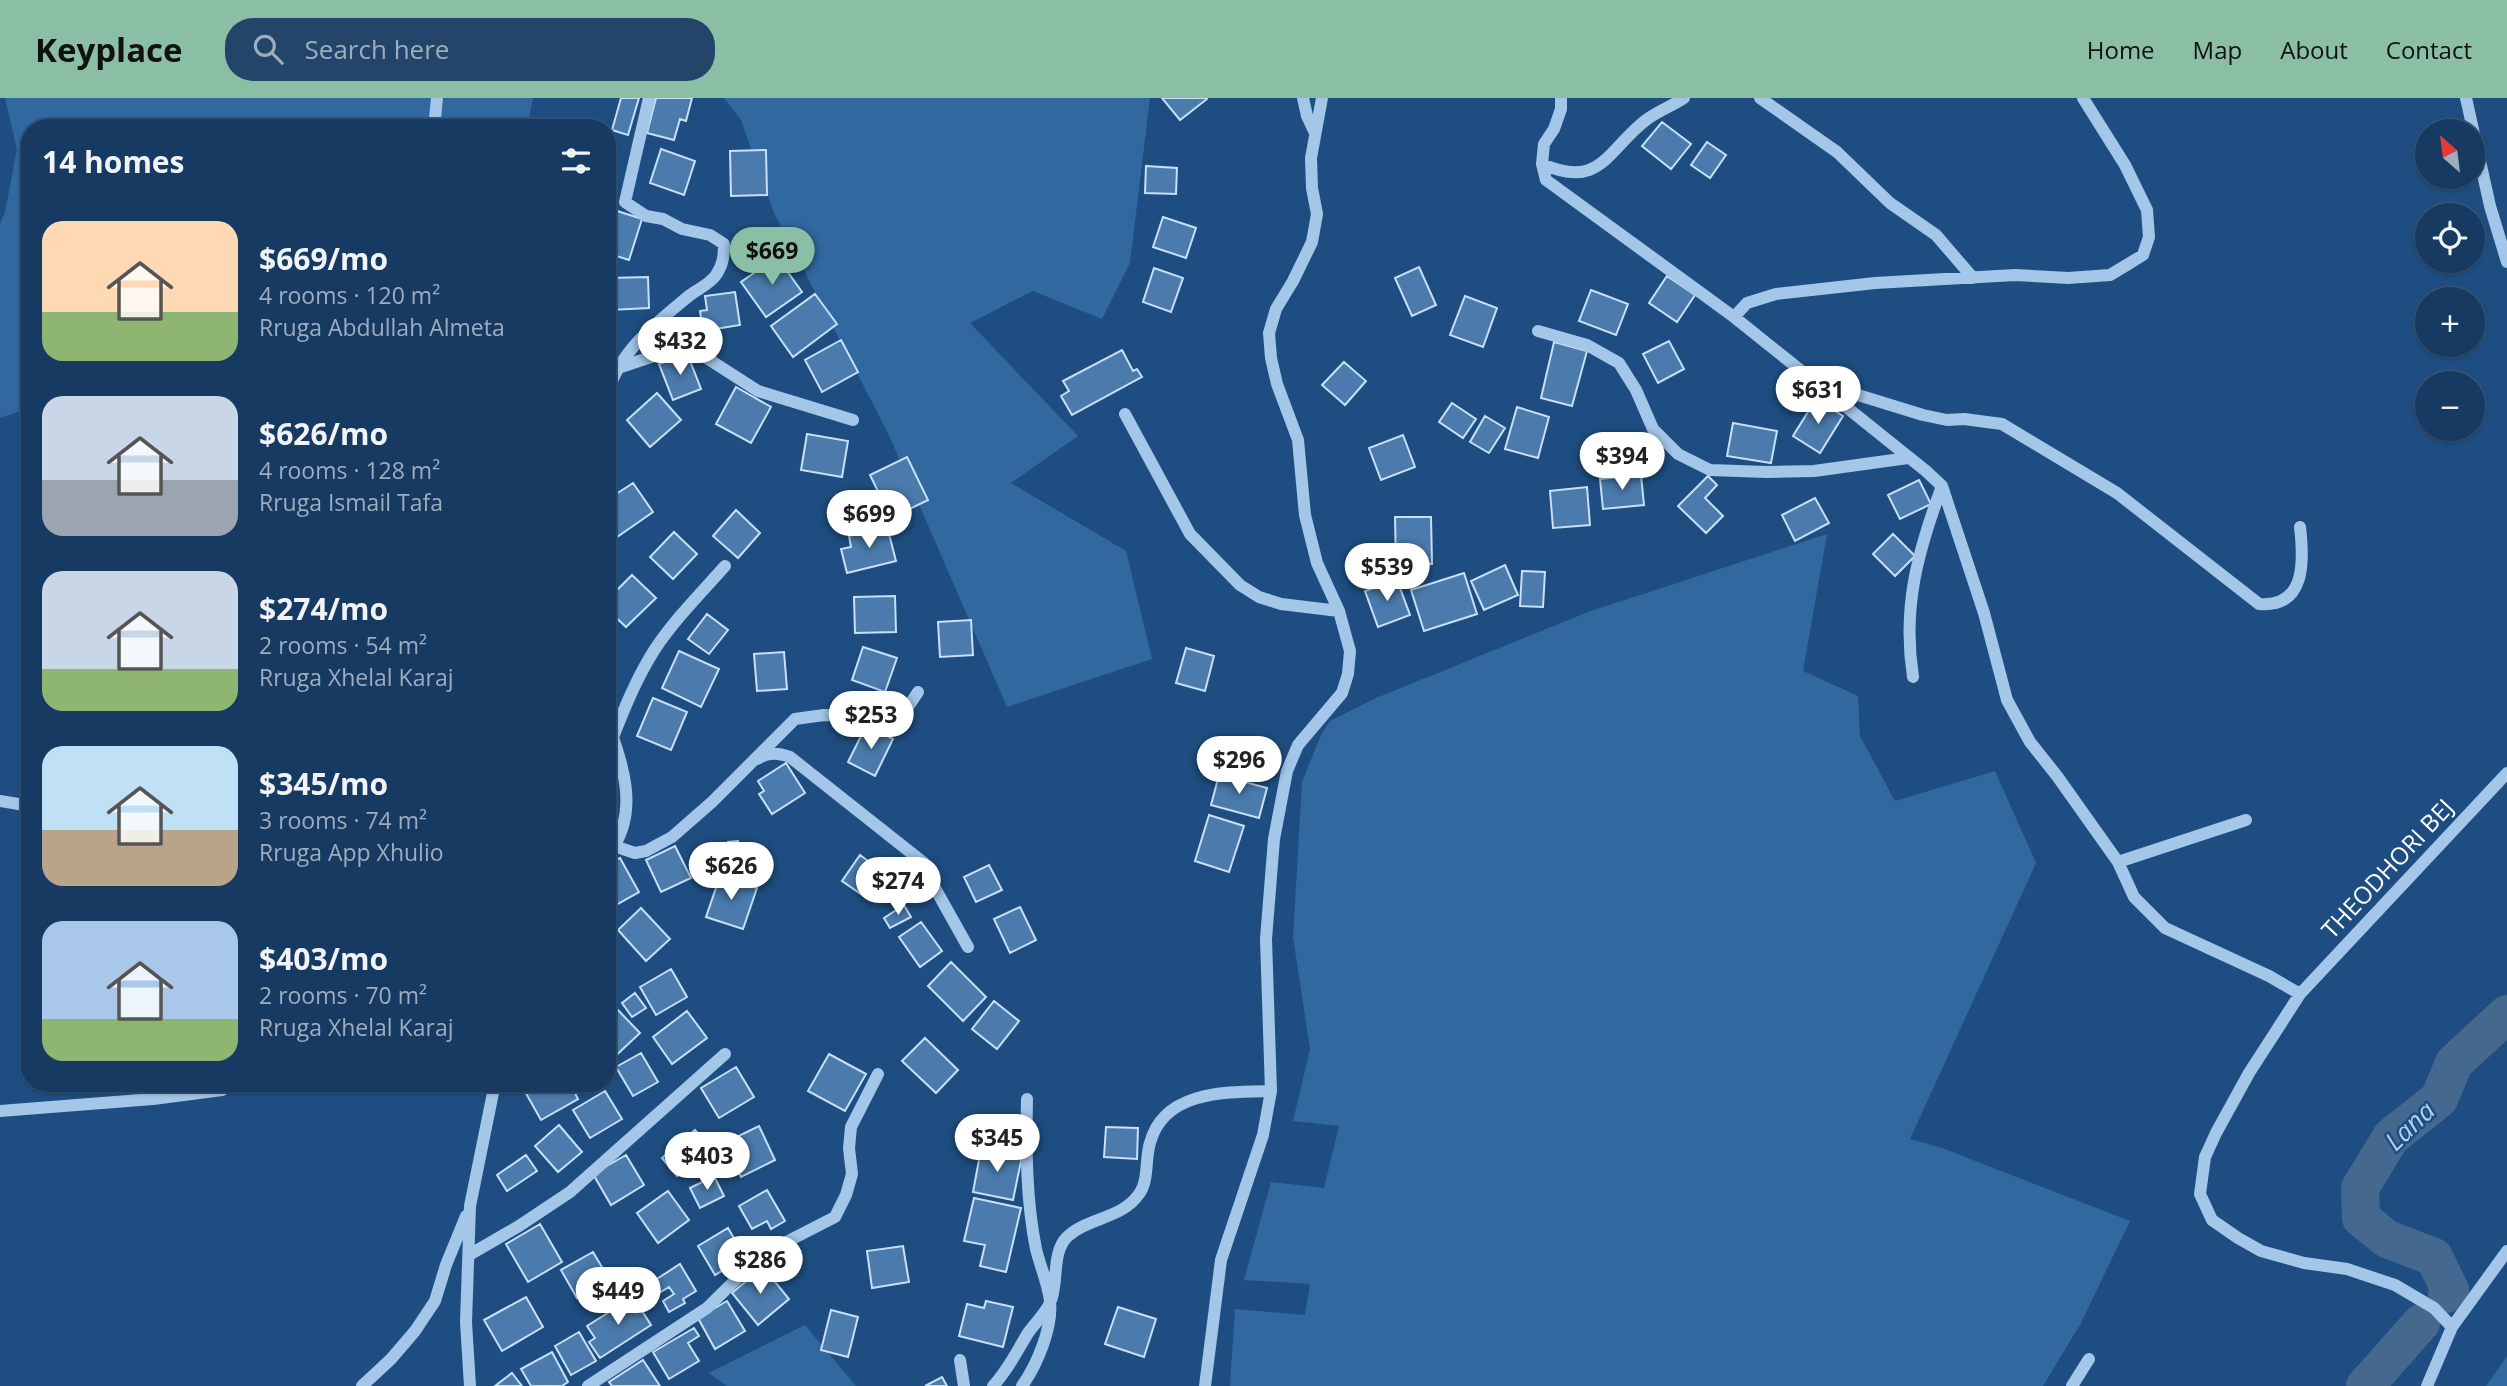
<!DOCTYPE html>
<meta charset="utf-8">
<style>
body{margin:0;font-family:"Open Sans",sans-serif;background:#23456a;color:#f1f3f6;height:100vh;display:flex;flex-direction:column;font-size:26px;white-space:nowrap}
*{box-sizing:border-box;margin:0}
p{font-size:23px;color:#9eadbd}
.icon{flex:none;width:38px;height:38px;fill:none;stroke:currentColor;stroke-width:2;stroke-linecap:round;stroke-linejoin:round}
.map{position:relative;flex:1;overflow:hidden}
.details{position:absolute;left:21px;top:21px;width:595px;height:973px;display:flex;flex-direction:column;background:#163a61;border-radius:28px;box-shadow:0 2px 5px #0004,0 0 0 2px #355476}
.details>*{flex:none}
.needle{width:46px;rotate:332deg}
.tools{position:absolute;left:2415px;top:21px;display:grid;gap:14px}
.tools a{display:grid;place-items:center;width:70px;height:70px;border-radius:50%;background:#163a61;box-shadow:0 2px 5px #0004,0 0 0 2px #355476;font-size:35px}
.price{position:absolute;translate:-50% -60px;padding:0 16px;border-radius:24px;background:#fff;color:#222;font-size:23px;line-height:46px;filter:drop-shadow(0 2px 4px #0008)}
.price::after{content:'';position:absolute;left:50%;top:42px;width:21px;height:16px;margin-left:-10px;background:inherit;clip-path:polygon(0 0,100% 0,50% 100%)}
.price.current{background:#8abfa5;color:#111}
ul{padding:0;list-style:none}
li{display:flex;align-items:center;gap:21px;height:175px;padding:0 21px}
li span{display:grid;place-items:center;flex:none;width:196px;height:140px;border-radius:21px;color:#555}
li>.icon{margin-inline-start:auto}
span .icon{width:84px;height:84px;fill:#fffc;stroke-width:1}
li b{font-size:30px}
h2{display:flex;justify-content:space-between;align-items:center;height:84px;padding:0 21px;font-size:30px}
header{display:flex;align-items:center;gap:42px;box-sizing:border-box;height:98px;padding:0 35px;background:#8abfa5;color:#111}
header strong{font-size:33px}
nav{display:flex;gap:38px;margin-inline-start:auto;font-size:24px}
.search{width:490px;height:63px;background:#23456a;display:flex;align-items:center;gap:18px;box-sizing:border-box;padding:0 24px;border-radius:28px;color:#9eadbd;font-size:26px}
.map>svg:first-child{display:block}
.green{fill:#3168a0}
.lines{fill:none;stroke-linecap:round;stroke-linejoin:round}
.river{stroke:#45698e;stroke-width:38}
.building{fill:#4a7bac;stroke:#c7dff7;stroke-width:2}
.minor{stroke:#a3c6e9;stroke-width:12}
.labels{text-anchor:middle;stroke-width:5;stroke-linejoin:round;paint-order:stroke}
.street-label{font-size:24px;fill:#fff;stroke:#1e4e81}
.water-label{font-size:26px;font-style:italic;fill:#aed0f1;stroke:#1e4e81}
</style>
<header>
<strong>Keyplace</strong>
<div class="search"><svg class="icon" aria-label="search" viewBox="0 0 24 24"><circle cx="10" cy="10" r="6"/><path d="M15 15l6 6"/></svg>Search here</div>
<nav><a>Home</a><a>Map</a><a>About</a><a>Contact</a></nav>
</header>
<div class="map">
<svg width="2507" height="1288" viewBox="0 0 2507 1288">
<rect width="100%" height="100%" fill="#1e4e81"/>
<path class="green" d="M5,0H533L527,30H30V310L0,320V126L5,114L17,51Z
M724,0H1150L1130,165L1102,221L1033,193L970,225L1078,338L1011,385L1126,453L1152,561L1007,609L888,335L774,115L741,22Z
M1827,436L1803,573L1858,598L1860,638L1895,703L1995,673L2036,765L1910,1041L1942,1050L2130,1123L2081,1225L2043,1288H1230L1235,1211L1305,1217L1310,1186L1244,1182L1271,1084L1324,1090L1339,1028L1293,1023L1310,951L1293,839L1302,684L1321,637L1330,623L1376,600L1588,514Z
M805,1227L856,1288H727L709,1275Z
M2507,1258V1288H2486Z"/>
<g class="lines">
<path class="river" d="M2447,1196L2450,1192L2434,1159L2387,1141L2361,1120L2360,1090L2391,1039L2439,1001L2454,965L2507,916
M2365,1288L2421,1225"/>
</g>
<path class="building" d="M621,0H639L628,37L612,32Z
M656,0H692L686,23L680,21L674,42L647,35Z
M1162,0H1206L1207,1L1180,22Z
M1662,24L1691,46L1671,71L1642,48Z
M1707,44L1726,57L1710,80L1691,67Z
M661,51L695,63L684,97L650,85Z
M766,52L767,97L731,98L730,53Z
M1146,68L1177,70L1176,96L1145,95Z
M608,110L642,121L629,162L607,155Z
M1163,119L1196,130L1186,160L1153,149Z
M777,159L802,194L766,219L741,184Z
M1419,169L1436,207L1412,218L1395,180Z
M1154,170L1183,180L1171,214L1143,204Z
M1667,178L1695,197L1677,224L1649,205Z
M648,179L649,210L610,212L609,180Z
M1591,192L1628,206L1616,237L1579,223Z
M735,194L740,227L703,233L700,213L707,212L705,198Z
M815,196L837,226L793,259L771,228Z
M1465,198L1497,210L1483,249L1450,237Z
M841,242L858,274L822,294L805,262Z
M1669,243L1684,271L1658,285L1643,256Z
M1554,244L1587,253L1572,308L1541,300Z
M1122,252L1133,273L1137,271L1142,279L1072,317L1061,298L1069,293L1063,283Z
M687,255L701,291L673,302L659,266Z
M1344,264L1366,283L1345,307L1322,287Z
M736,289L771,309L751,345L716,326Z
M657,295L681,322L650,349L627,322Z
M1816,301L1843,318L1820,355L1793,338Z
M1452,305L1476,321L1463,340L1439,324Z
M1517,309L1549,319L1538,360L1505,351Z
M1485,318L1505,330L1489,355L1470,344Z
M1733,325L1777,333L1771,365L1727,358Z
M807,336L848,343L842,379L801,372Z
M1403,337L1415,369L1381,382L1369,350Z
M907,359L928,402L891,420L870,377Z
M1641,377L1644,407L1603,411L1600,381Z
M1708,378L1717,387L1705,400L1723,418L1706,435L1678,408Z
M1919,382L1931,406L1900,421L1888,397Z
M633,385L653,414L607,446V402Z
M1587,389L1590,427L1553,430L1550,393Z
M1815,400L1829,425L1795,443L1782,417Z
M736,412L760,435L738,460L713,438Z
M1395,419H1431L1432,466L1396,467Z
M887,428L896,463L847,475L841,451L851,449L849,438Z
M674,434L697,456L673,481L650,459Z
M1893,436L1915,458L1895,478L1873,456Z
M1505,467L1518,497L1484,512L1471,483Z
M1522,473L1545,474L1543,509L1520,508Z
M1464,475L1477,516L1424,533L1411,492Z
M632,477L656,500L626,529L607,511V502Z
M1397,482L1410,517L1378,529L1365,493Z
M895,498L896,534L855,535L854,499Z
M707,516L728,532L709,556L688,541Z
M971,522L973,557L940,559L938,524Z
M863,549L897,560L885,594L852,582Z
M1186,550L1214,558L1205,593L1176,585Z
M679,553L719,571L701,609L662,590Z
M784,554L787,591L757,593L754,556Z
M653,600L687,614L671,652L637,638Z
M866,628L893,641L875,678L848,664Z
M786,665L805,695L772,716L759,696L764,693L758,683Z
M1219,677L1267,690L1259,720L1211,707Z
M1209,717L1244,728L1229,774L1195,763Z
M738,743V767H728V744Z
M675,748L691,780L661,794L646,762Z
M860,757L886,776L868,801L842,783Z
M620,760L639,794L607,812V768Z
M989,767L1002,792L976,804L964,779Z
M720,778L757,790L743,831L706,819Z
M904,807L911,819L890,830L884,820Z
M1020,809L1036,842L1010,855L994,821Z
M641,810L670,841L646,863L618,832Z
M921,824L942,853L920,869L899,839Z
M951,864L986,899L963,923L928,888Z
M671,871L687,899L656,917L640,889Z
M635,895L646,910L632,919L622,905Z
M994,903L1019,923L997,951L972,931Z
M617,911L640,935L609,964L607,920Z
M687,913L707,940L672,966L653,939Z
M925,940L958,972L936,995L902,963Z
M641,955L658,984L633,998L616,969Z
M829,956L866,976L845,1013L808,993Z
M736,969L754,999L719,1020L701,990Z
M531,985H570L578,1001L541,1022L523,990Z
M605,993L622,1021L590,1040L573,1012Z
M559,1027L582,1054L558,1074L535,1048Z
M759,1028L775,1062L741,1079L724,1045Z
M1106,1029L1138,1030L1137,1061L1104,1059Z
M695,1032L710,1050L677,1078L662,1060Z
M981,1051L1022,1058L1013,1102L973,1094Z
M526,1057L537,1073L507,1093L497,1077Z
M626,1057L644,1087L611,1107L593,1076Z
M714,1078L724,1098L700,1110L690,1090Z
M767,1092L785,1123L771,1131L767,1123L752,1131L739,1108Z
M668,1093L689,1122L658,1145L637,1115Z
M974,1100L1021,1110L1006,1174L980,1168L985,1147L964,1143Z
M540,1126L562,1164L528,1184L506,1146Z
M728,1130L745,1159L715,1177L698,1148Z
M903,1148L909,1184L872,1190L867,1153Z
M593,1154L609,1181L577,1200L561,1172Z
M680,1166L696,1193L683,1201L685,1205L669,1214L663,1203L674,1196L669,1189L659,1195L652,1184Z
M763,1169L789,1201L758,1227L732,1195Z
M526,1199L543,1229L502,1253L484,1222Z
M633,1199L651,1227L600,1260L589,1244L595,1240L587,1228Z
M727,1203L745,1233L715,1251L698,1220Z
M986,1203L1013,1209L1003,1249L959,1238L967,1206L984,1210Z
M1118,1209L1156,1221L1144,1259L1105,1246Z
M831,1212L858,1219L848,1259L821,1252Z
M694,1230L699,1238L688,1245L699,1263L669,1281L653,1254Z
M579,1234L596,1263L571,1277L555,1248Z
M552,1254L568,1284L562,1288H531L521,1271Z
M643,1262L660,1288H612L609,1284Z
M512,1275L522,1288H495Z
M942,1279L947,1288H925Z"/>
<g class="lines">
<path class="minor" d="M1303,0L1307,18L1315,35
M1561,0V11L1554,31L1544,46L1542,66L1546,82L1734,219L1926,373L1942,388L1984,515L2007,602L2030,644L2057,678L2118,764L2134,799L2165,830L2269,878L2300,896
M1760,0L1837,54L1890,105L1936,137L1973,180
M2466,0L2490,108L2507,164
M434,30L437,0
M1542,66C1601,92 1607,52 1646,22C1658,13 1672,8 1684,0
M1734,219L1747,205L1776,196L1875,185L2015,177L2068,180L2110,177L2125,168L2143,157L2149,139L2147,112L2125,67L2083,0
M1538,233L1587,247L1619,265L1636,292L1653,331L1678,356L1710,372L1767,374L1814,373L1908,360
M618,270L669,253H686L702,257L758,293L853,322
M1819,285L1923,317L1947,322L1964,321L2002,326L2117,395L2259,506C2306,510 2304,463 2300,429
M607,297C619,253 656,225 690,197C698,191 710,186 716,177C723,167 724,158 724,146L710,137L682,131L663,121L646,118L625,104L649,0
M1125,316L1190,436L1240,487L1259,499L1281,506L1339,513
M1913,579C1902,509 1918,453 1942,388
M607,622C621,663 639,708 614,748
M613,639C625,609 637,579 655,551C675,521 701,495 725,468
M757,661C769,654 778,655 790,659L924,765L936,792L968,849
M0,703L30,708
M607,751L614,748L635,755L646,753L672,739L712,704L795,621L824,617L891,620L906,612L918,594
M2118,764L2246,722
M0,1013L153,1001L222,992L234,985
M469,1157L519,1128L570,1094L725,956
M2452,1229L2434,1210L2395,1187L2347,1171L2304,1165L2261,1153L2238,1140L2212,1122L2200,1096L2205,1059L2216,1035L2249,975L2300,896L2507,675
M960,1262L964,1288
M362,1288L391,1261L415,1233L435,1203L446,1167L466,1118
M470,1288L466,1224L470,1108L495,985
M588,1288L707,1210L761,1157L835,1119L846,1097L852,1076L849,1050L851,1029L878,976
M993,1288C1008,1272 1017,1253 1028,1235C1035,1225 1045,1216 1050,1205C1059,1186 1051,1155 1067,1139C1088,1119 1122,1121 1139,1096C1149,1083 1145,1060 1150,1045C1164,992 1227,994 1271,993
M1022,1288C1037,1267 1053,1229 1050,1203C1048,1185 1040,1168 1036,1151C1026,1101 1026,1051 1027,1001
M1205,1288L1221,1162L1263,1037L1271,993L1266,841L1274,741L1287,673L1298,647L1342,595L1348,576L1350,553L1339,513L1317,465L1305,417L1298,342L1277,286L1271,260L1269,235L1276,211L1293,183L1312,144L1317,116L1312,90L1311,60L1322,0
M2072,1288L2089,1261
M2427,1288L2452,1229L2507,1153"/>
</g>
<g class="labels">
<g class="street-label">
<text transform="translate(2388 771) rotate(-47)" y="8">THEODHORI BEJ</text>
</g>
<g class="water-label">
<text transform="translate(2410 1028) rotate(-44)" y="9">Lana</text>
</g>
</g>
</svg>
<div class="tools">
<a><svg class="needle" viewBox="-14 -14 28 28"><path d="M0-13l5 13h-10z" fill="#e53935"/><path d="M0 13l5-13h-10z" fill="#9eadbd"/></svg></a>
<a><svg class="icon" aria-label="locate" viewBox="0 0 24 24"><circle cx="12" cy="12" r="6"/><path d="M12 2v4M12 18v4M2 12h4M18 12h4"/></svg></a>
<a>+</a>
<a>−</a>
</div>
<b class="price current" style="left:772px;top:189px">$669</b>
<b class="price" style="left:680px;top:279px">$432</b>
<b class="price" style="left:1818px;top:328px">$631</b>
<b class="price" style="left:1622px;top:394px">$394</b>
<b class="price" style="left:869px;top:452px">$699</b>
<b class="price" style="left:1387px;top:505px">$539</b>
<b class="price" style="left:871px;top:653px">$253</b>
<b class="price" style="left:1239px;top:698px">$296</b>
<b class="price" style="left:731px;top:804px">$626</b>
<b class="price" style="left:898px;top:819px">$274</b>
<b class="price" style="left:997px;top:1076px">$345</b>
<b class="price" style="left:707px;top:1094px">$403</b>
<b class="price" style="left:760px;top:1198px">$286</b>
<b class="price" style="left:618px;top:1229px">$449</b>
<section class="details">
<h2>14 homes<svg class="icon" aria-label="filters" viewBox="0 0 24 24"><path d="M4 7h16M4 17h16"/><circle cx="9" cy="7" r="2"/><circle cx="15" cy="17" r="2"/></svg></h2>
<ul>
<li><span style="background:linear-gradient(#ffd9b3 65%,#8fb573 0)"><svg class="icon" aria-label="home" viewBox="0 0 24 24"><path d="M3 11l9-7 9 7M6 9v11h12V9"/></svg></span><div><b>$669/mo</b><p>4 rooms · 120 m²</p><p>Rruga Abdullah Almeta</p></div></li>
<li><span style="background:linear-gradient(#c9d6e8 60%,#9aa5b1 0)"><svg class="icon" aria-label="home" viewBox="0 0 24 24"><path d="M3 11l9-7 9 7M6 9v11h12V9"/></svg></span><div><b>$626/mo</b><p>4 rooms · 128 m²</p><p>Rruga Ismail Tafa</p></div></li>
<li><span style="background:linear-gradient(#c9d6e8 70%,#8fb573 0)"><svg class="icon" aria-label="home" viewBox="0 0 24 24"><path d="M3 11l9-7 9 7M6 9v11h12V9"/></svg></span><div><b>$274/mo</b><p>2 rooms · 54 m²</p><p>Rruga Xhelal Karaj</p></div></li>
<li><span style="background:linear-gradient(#bfe0f5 60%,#b9a48a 0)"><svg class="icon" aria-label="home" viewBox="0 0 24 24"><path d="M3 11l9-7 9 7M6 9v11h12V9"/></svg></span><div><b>$345/mo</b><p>3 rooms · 74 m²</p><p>Rruga App Xhulio</p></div></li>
<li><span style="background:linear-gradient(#a9c7e8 70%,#8fb573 0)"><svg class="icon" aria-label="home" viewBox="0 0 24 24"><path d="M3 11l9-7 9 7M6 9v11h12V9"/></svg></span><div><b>$403/mo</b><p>2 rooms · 70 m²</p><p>Rruga Xhelal Karaj</p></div></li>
</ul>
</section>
</div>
